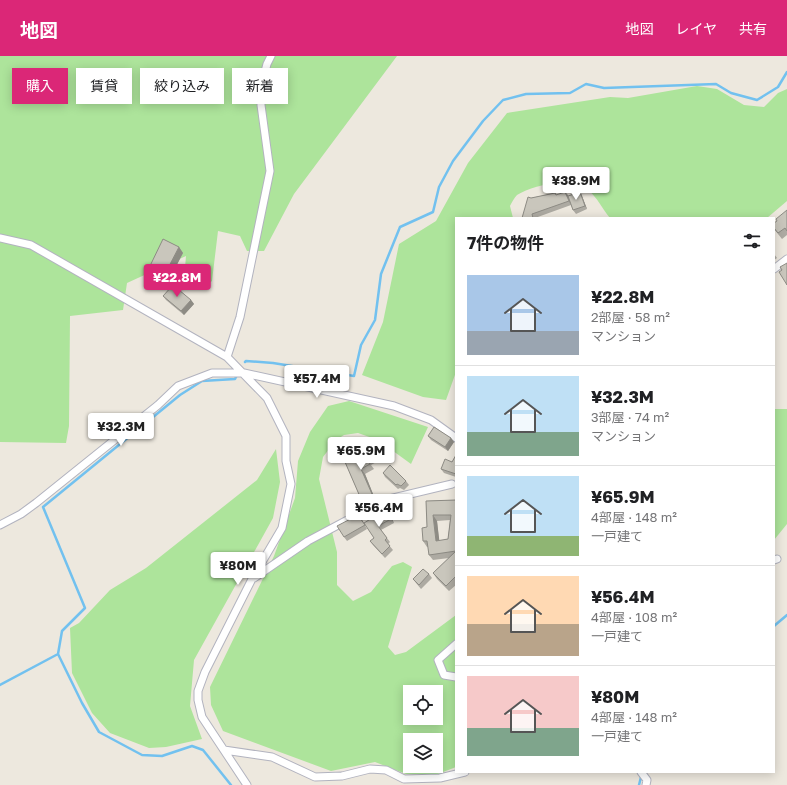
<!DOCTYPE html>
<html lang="ja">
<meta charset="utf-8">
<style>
body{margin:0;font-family:"Golos Text","Noto Sans JP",sans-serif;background:#f6f6f6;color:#202124;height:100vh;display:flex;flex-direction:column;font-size:15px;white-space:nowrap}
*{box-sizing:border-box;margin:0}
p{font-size:13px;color:#757577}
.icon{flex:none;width:22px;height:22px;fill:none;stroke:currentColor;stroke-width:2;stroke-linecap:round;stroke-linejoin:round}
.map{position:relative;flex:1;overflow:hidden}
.panel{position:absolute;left:455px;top:161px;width:320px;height:556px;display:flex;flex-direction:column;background:#fff;border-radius:0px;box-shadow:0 2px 10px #0003}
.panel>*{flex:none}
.banner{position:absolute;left:12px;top:12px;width:380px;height:36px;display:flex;gap:8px}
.buttons{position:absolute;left:403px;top:629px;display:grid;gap:8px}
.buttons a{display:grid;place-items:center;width:40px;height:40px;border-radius:0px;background:#fff;box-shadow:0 2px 10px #0003;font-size:20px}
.price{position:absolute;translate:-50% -34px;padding:0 9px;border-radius:4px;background:#fff;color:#222;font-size:13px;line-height:26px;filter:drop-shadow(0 1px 2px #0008)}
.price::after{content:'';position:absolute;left:50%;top:24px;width:12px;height:9px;margin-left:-6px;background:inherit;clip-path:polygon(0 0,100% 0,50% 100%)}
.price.current{background:#db2777;color:#fff}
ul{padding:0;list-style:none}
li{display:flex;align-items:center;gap:12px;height:100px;padding:0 12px}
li+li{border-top:1px solid #e0e0e0}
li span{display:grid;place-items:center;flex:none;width:112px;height:80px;border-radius:0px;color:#555}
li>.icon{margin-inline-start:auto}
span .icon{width:48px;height:48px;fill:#fffc;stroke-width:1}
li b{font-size:17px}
h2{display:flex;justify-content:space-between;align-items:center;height:48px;padding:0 12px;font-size:17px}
.pill{padding:0 14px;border-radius:0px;background:#fff;box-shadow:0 2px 10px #0003;font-size:14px;line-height:36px}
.pill.current{background:#db2777;color:#fff}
header{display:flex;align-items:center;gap:24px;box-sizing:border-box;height:56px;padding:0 20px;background:#db2777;color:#fff}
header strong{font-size:19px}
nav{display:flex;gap:22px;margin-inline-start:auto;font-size:14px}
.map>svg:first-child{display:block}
.green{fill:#ade49b;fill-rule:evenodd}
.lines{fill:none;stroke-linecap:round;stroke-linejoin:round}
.stream{stroke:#72c1ef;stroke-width:2.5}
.street-casing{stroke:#b2b3bf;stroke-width:9}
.street{stroke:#fff;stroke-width:7}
.wall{fill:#adaaa2;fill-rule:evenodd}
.shaded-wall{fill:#8d8b84}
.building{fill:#c9c6bc;stroke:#8d8b84;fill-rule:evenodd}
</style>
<header>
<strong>地図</strong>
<nav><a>地図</a><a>レイヤ</a><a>共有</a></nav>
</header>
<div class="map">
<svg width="787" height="729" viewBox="0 0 787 729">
<rect width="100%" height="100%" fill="#ede8de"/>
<path class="green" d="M0,0H397L294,138L264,195H247L240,180L218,175L212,225L202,234L184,223L186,200L127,227L123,254L70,260L69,370L66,387L0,386Z
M697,30L717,33L744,49L764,51L778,37L787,33V145L767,162H610C603,154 597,141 589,135C571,121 534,128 517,139C514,142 512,146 510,150L513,162H456V316L446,344L423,341L362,319L383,266L399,188L436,165L468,107L507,57L610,41L628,42Z
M349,345L428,371L411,408L378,384L358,377L344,379L336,384L323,401L319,423L337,496V529L353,545L371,536L392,510L403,506L412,511L388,591L395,599L406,596L456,559V711L438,718H406L375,706L331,715L223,675L211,649L210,631L274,500L295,442L298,405L310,376L328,350ZM410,636H436V662H410ZM410,684H436V710H410Z
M774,353H787V468L774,484Z
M276,393L280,426L273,462L194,604L190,650L202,683L166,691L149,692L110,677L92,657L72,617L70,572L79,567L110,534L146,512L257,424Z"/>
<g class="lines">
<path class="stream" d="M245,306L246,305L273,307L354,320L361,289L375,264L381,218L400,171L433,156L439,131L453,105L483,65L503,44L526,38L570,37L586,28L604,32L716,28L731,37L757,44L778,31L787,16
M774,570L787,559
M0,629L58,598
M231,729L203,694L192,690L162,700L142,699L99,676L82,647L58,598L62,575L85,552L43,451L180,339L202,325L235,323L236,321
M639,729L641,721"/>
<defs>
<path id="street" d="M0,182L31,189L227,301L267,342L286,380V405L291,428L282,472L252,523L205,616L198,635V644L202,661L247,729
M774,213L787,203
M227,301L240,261L270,115L261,49L262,27L267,8L271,0
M0,469L21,458L36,447L158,349L178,330L212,317H244L394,350L431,364L456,382
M774,504L777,503
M254,522L308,485L385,444L452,428
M456,588L438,604L444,619L456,621
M224,694L272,701L315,721L342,720L370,713L386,714L404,723L440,722L465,716
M641,716L647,724L646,729"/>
</defs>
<use href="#street" class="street-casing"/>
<use href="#street" class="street"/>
</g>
<path class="wall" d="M580,136L582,140L587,153L576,158L573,154L571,149L535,162H522L531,142L555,137L557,139H568V140Z
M787,154V179L782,183L774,173L777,165Z
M179,191L183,197L171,220L168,219L165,224L153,218L149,212Z
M774,198L777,202L774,204Z
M163,240L191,244L194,248L184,259L166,244Z
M428,380L451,382L454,386L448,395L431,384Z
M372,390L376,395L380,404L371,409L374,413L365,418L375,443L365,448L361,443L345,406L364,397Z
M456,399V421L444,417L441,413L452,406Z
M383,417L406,425L409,429L404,434L400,432L398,433L385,421Z
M456,444V529L449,535L437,523L433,517L449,502L433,504L429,499L428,491H427L423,485L427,471L426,445ZM450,464L448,483L439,485L437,465Z
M383,447L386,451L394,467L381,474L390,486L388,488L393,494L385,502L373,489L370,485L374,482L377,459Z
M361,462L367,473L347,485L344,481Z
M429,518L432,522L421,533L416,527L413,523Z"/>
<path class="shaded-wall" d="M565,136L568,139L571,149L569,145Z
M580,136L582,140L587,153L585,150Z
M179,191L183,197L171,220L167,214Z
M164,213L168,219L165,224L161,219Z
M191,244L194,248L184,259L181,255Z
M451,382L454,386L448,395L445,391Z
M372,390L376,395L380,404L377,399Z
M361,413L365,418L375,443L372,438Z
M383,447L386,451L394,467L391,463Z
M433,459L437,465L440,490L436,485Z"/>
<path class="building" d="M565,136L569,145L532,158L533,162H522L528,141L531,142L555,137L556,139Z
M580,136L585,150L573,154L568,140Z
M787,154V175L785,172L778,177L774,172V167L777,165L776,163Z
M163,183L179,191L167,214L164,213L161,219L149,212Z
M787,207V229L779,216L782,214L780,211Z
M173,229L191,244L181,255L163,240Z
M434,371L451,382L445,391L428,380Z
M372,390L377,399L368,404L370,408L361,413L372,438L361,443L345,406L364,397L363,395Z
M456,399V418L441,413L445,403L452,406Z
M390,409L406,425L401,430L397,428L396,429L383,417Z
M456,444V520L446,530L433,517L456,495L429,499L427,485H423L422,472L427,471L426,445ZM433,459H451L448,483L436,485Z
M383,447L391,463L378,470L387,482L385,484L390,490L382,498L370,485L374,482L364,467L377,459L374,452Z
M358,459L365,469L344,481L337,470Z
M423,513L429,518L419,529L413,523Z"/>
</svg>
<div class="buttons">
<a><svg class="icon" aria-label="locate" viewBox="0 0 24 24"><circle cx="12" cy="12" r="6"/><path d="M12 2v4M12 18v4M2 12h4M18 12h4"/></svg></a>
<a><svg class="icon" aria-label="layers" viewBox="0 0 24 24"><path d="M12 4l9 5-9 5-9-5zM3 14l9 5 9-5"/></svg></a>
</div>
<b class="price" style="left:576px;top:145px">¥38.9M</b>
<b class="price current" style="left:177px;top:242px">¥22.8M</b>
<b class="price" style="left:317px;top:343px">¥57.4M</b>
<b class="price" style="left:121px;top:391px">¥32.3M</b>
<b class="price" style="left:361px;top:415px">¥65.9M</b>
<b class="price" style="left:379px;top:472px">¥56.4M</b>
<b class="price" style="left:238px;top:530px">¥80M</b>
<div class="banner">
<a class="pill current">購入</a>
<a class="pill">賃貸</a>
<a class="pill">絞り込み</a>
<a class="pill">新着</a>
</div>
<section class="panel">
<h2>7件の物件<svg class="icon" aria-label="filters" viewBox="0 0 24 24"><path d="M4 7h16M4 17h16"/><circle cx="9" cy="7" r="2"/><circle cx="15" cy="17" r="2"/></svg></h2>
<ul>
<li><span style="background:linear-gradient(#a9c7e8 70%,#9aa5b1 0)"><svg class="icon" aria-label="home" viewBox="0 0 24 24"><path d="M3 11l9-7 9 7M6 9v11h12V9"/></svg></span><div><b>¥22.8M</b><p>2部屋 · 58 m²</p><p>マンション</p></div></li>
<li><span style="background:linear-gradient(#bfe0f5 70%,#7fa58c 0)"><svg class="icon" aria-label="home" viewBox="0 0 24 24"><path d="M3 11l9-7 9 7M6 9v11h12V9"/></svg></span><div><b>¥32.3M</b><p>3部屋 · 74 m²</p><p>マンション</p></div></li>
<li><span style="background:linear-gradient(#bfe0f5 75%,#8fb573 0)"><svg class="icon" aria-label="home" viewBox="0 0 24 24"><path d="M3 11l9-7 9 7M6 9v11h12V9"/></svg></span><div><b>¥65.9M</b><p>4部屋 · 148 m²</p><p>一戸建て</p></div></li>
<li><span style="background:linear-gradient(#ffd9b3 60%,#b9a48a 0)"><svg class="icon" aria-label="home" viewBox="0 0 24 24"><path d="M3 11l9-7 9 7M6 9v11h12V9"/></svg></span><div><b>¥56.4M</b><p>4部屋 · 108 m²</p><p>一戸建て</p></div></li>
<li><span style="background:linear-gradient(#f6c9c9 65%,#7fa58c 0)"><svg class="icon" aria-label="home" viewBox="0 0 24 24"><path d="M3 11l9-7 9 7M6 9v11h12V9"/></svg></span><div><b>¥80M</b><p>4部屋 · 148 m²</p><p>一戸建て</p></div></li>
</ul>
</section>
</div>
